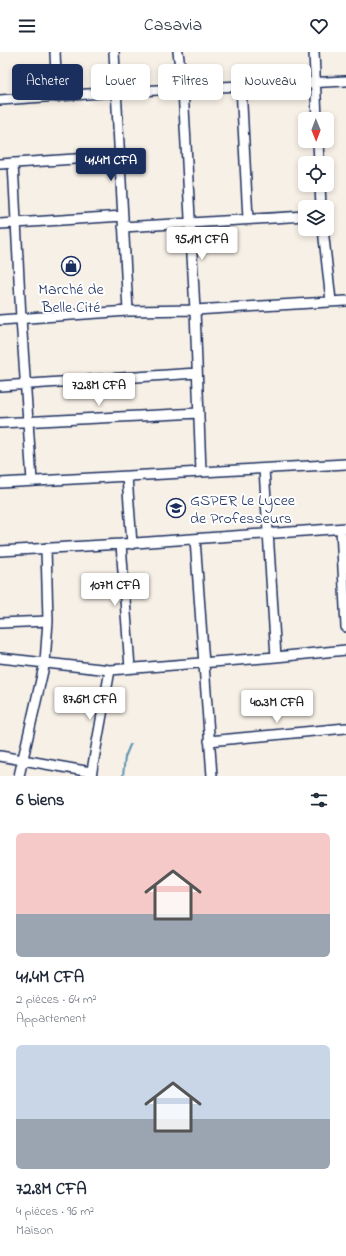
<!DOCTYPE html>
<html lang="fr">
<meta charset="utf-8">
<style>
body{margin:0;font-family:"Indie Flower",sans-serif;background:#f2f2f3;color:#1f2937;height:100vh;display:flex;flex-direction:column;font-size:15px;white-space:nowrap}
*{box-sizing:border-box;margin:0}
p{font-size:13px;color:#747a83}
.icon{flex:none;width:22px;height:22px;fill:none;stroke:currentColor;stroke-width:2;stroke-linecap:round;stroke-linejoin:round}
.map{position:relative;height:724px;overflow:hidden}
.details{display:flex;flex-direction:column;background:#fff;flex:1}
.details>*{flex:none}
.top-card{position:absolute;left:12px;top:12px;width:322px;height:36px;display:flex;gap:8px}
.needle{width:26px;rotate:179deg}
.fabs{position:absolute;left:298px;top:60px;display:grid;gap:8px}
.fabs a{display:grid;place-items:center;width:36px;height:36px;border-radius:6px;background:#fff;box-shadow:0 2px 6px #0003;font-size:20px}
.price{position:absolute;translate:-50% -34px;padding:0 9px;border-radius:4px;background:#fff;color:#222;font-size:13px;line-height:26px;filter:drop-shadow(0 1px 2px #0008)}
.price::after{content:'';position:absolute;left:50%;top:24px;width:12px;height:9px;margin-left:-6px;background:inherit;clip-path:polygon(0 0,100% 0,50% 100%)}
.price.current{background:#1b2f5e;color:#fff}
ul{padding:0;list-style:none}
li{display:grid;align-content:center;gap:8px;height:212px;padding:0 16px}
li span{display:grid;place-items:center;height:124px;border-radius:6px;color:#555}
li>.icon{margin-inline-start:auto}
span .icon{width:72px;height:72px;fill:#fffc;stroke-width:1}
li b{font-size:17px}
h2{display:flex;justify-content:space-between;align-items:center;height:48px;padding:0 16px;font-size:17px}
.pill{padding:0 14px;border-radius:6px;background:#fff;box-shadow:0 2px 6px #0003;font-size:14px;line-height:36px}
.pill.current{background:#1b2f5e;color:#fff}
header{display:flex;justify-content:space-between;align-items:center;height:52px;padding:0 16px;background:#fff;font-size:18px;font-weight:600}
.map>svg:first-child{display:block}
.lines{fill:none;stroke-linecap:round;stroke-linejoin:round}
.stream{stroke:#5d93b1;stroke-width:2}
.minor-casing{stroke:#1b2f5e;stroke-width:12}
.minor{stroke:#fff;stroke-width:9}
.labels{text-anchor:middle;stroke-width:4;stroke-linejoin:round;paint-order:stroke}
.poi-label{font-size:16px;fill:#1b2f5e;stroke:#fff}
</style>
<header><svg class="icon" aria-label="menu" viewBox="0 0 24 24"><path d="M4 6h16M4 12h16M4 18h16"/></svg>Casavia<svg class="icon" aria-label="heart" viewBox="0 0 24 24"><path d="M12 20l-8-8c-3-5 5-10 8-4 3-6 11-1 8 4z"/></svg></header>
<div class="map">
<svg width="346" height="724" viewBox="0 0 346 724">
<rect width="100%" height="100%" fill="#f7f0e7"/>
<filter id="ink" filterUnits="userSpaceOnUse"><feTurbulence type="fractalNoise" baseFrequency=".025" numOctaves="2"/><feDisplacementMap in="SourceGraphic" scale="8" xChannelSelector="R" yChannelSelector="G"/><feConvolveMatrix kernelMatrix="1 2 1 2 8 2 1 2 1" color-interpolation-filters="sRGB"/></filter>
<g filter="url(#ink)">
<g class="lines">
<path class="stream" d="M123,724L125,705L130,693"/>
<defs>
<path id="minor" d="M55,0L57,45
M114,0L128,259
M178,0L183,37L195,258L201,420
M314,0L317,67
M241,34L248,167
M0,48L117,40L346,29
M318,89L319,111
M13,111L21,266L32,429
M0,112L120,104
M320,133L321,155
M0,172L123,164
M123,175L305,164
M323,177L331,249
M0,268L128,259L195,258L346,249
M0,334L197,321
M0,371L199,361
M264,417L276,605
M127,425L132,492
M0,431L346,412
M341,477L346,575
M195,487L212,724
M121,492L130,616
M0,499L121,492L346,476
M0,571L48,569
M0,606L110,618L276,605L346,598
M209,689L346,676
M0,704L91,720
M19,724L45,610L48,569L46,496
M91,724L110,618"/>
</defs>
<use href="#minor" class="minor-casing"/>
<use href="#minor" class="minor"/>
</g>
</g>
<defs>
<symbol id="shop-ring" viewBox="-11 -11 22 22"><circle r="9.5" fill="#fff" stroke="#1b2f5e" stroke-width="1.5"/><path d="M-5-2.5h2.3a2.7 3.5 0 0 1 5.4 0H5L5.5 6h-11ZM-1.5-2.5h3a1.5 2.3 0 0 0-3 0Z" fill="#1b2f5e"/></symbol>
<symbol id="school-ring" viewBox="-11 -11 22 22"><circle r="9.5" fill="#fff" stroke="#1b2f5e" stroke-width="1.5"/><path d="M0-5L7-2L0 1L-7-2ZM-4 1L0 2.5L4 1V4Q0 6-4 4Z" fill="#1b2f5e"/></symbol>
</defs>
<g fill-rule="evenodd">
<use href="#shop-ring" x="60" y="203" width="22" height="22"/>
<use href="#school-ring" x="165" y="445" width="22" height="22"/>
</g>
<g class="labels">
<g class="poi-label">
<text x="71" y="242">Marché de<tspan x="71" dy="18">Belle Cité</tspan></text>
<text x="190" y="453" text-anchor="start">GSPER Le Lycee<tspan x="190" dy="18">de Professeurs</tspan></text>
</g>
</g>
</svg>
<div class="fabs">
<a><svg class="needle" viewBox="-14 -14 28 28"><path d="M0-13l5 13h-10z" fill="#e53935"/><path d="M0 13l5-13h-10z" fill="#747a83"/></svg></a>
<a><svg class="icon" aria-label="locate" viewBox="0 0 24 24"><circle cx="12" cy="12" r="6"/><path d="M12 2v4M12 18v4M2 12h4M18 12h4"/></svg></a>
<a><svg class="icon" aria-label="layers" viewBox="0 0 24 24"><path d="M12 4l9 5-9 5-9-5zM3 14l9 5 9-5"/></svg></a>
</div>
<b class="price current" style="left:111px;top:130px">41.4M CFA</b>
<b class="price" style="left:202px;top:209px">95.1M CFA</b>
<b class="price" style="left:99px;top:355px">72.8M CFA</b>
<b class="price" style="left:115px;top:555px">107M CFA</b>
<b class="price" style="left:90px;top:669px">87.6M CFA</b>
<b class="price" style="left:277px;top:672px">40.3M CFA</b>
<div class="top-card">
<a class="pill current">Acheter</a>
<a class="pill">Louer</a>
<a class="pill">Filtres</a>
<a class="pill">Nouveau</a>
</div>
</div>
<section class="details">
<h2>6 biens<svg class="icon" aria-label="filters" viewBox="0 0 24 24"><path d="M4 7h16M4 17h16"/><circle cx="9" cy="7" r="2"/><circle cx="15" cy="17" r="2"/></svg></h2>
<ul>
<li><span style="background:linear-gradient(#f6c9c9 65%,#9aa5b1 0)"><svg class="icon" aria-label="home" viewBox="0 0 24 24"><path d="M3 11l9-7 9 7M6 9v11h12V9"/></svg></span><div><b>41.4M CFA</b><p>2 pièces · 64 m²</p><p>Appartement</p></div></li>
<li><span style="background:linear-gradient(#c9d6e8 60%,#9aa5b1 0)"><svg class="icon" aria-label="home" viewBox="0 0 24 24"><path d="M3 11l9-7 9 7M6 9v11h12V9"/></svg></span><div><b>72.8M CFA</b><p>4 pièces · 96 m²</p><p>Maison</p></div></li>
</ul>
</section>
